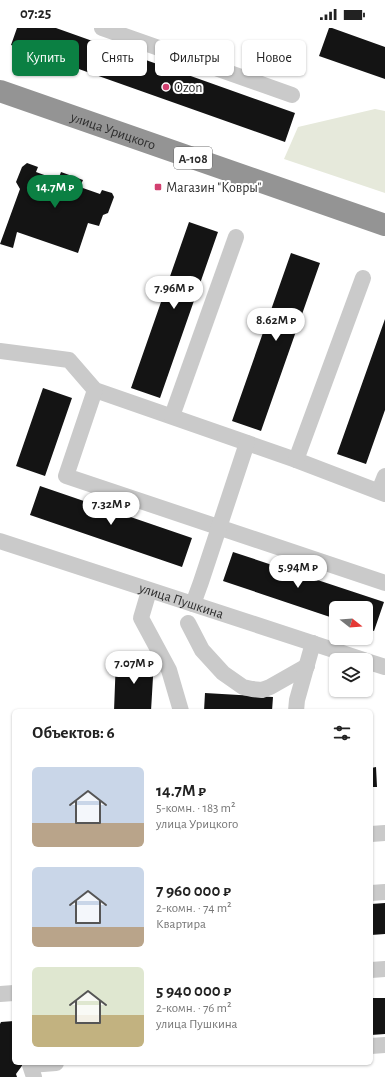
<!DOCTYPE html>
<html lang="ru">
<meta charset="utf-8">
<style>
body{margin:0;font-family:"Alegreya Sans",sans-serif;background:#f6f6f6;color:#222;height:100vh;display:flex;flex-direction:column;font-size:15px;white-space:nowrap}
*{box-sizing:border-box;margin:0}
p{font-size:13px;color:#767676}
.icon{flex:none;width:22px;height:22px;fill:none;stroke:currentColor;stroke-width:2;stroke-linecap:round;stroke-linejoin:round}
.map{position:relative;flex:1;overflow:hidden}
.sheet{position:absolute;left:12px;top:681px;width:361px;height:356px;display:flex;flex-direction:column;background:#fff;border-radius:6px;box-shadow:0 1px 3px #0004}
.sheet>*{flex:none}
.banner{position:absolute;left:12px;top:12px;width:361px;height:36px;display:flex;gap:8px}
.needle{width:26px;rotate:107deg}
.buttons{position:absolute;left:329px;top:573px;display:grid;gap:8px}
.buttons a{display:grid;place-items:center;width:44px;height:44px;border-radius:6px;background:#fff;box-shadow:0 1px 3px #0004;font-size:20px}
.price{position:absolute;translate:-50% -34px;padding:0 9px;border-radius:14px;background:#fff;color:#222;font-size:13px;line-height:26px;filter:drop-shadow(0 1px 2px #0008)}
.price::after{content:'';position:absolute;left:50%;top:24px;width:12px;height:9px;margin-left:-6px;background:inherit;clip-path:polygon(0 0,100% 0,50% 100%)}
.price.on{background:#0b8043;color:#fff}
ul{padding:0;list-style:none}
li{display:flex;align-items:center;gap:12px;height:100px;padding:0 20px}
li span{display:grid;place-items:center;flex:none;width:112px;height:80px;border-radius:6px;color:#555}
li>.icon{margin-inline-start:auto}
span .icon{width:48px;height:48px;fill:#fffc;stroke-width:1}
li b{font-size:17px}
h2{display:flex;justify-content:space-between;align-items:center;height:48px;padding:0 20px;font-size:17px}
.tag{padding:0 14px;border-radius:6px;background:#fff;box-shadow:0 1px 3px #0004;font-size:14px;line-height:36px}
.tag.on{background:#0b8043;color:#fff}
.status{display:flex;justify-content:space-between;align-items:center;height:28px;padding:0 20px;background:#fff;direction:ltr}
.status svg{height:11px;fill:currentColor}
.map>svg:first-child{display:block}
.green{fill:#e6e9db}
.building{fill:#141414}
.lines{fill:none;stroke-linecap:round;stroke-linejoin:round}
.minor{stroke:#cacaca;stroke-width:16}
.highway{stroke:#949494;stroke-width:22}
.poi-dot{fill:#d24070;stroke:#fff;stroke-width:1.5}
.labels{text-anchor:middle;stroke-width:4;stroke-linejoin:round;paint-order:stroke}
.shield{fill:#fff;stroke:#6c6c6c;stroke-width:1}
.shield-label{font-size:13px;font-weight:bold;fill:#2d2d2d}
.poi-label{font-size:14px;fill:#2d2d2d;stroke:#fff;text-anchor:start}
.street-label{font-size:14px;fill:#2d2d2d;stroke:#fff}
</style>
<div class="status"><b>07:25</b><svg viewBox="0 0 49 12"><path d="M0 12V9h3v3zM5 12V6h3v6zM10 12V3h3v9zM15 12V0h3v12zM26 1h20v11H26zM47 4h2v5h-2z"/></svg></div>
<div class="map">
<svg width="385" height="1049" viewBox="0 0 385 1049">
<rect width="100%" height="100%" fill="#fff"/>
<path class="green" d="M375,81L385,83V165L284,131L298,99Z"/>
<path class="building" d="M17,0H56L295,85L285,114L11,17Z
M329,0H332L385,19V51L319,28Z
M27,135L38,139L36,144L58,152L61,144L83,152L80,159L100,166L102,162L112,165L114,169L108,185L103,187L99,198L88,195L78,225L17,204L13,220L0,216L20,161L16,154L22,139Z
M189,194L218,204L160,370L131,360Z
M291,225L320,235L261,403L232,393Z
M385,291V382L366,436L337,426Z
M43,360L72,370L45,448L16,438Z
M40,458L192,510L182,539L30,487Z
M233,524L384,574L374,603L366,601V580H336V591L223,553Z
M116,630L154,632L151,683H114Z
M205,665L273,669L272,683H204Z
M371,686H372L373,704H371Z
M376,739L377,759H371V740Z
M385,875V906L371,907V876Z
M371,970H385V1006L371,1007Z
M14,993V1035H24L16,1046L17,1049H0V996L1,994Z"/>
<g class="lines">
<g class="minor">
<path d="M102,0L292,67"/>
<path d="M0,323L69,332L95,362L296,432L385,466"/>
<path d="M95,362L66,448L385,555"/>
<path d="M172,388L236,209"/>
<path d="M296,432L363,250"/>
<path d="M379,463L385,448"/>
<path id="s1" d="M0,513L364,632"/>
<path d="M149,563L141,590L169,642L181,683"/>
<path d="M193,576L201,554L247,415"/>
<path d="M188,595L202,622L223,645L243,659L252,661L262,662L270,659L307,638"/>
<path d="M366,633L385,639"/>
<path d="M296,683L297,672L313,615"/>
<path d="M371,806L385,805"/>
<path d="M371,865L385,864"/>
<path d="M371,942L385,941"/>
<path d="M0,966L14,965"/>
<path d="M371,1018L385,1017"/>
<path d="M34,1049L30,1037L56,1035"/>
</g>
<path class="highway" id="s2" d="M0,63L385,197"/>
</g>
<g class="poi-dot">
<circle cx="166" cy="59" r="4"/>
<rect x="154" y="155" width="8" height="8" rx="2"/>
</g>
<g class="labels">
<rect class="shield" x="174" y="119" width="38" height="22" rx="3"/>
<g class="shield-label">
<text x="193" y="135">А-108</text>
</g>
<g class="poi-label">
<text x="174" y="64">Ozon</text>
<text x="166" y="164">Магазин "Ковры"</text>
</g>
<g class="street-label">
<text dy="5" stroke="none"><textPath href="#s2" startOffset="120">улица Урицкого</textPath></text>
<text dy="5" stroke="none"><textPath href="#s1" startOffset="191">улица Пушкина</textPath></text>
</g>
</g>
</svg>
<div class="buttons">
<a><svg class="needle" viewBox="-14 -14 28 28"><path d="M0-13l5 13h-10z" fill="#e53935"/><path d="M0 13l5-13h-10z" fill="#767676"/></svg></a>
<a><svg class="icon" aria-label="layers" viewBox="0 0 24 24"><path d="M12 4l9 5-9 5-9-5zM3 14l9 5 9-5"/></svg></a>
</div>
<b class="price on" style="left:55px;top:181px">14.7M ₽</b>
<b class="price" style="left:174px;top:282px">7.96M ₽</b>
<b class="price" style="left:276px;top:314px">8.62M ₽</b>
<b class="price" style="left:111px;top:498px">7.32M ₽</b>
<b class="price" style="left:298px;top:561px">5.94M ₽</b>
<b class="price" style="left:134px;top:657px">7.07M ₽</b>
<div class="banner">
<a class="tag on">Купить</a>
<a class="tag">Снять</a>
<a class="tag">Фильтры</a>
<a class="tag">Новое</a>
</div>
<section class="sheet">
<h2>Объектов: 6<svg class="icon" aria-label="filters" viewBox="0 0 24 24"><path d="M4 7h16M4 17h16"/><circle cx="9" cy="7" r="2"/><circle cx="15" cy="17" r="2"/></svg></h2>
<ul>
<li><span style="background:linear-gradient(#c9d6e8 70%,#b9a48a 0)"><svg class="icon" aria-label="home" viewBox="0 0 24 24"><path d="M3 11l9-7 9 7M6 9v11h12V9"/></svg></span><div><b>14.7M ₽</b><p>5-комн. · 183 m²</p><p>улица Урицкого</p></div></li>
<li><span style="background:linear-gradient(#c9d6e8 75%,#b9a48a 0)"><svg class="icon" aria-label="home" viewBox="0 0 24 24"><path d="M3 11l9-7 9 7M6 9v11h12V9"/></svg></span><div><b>7 960 000 ₽</b><p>2-комн. · 74 m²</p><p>Квартира</p></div></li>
<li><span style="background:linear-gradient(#dfe7d0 60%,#c2b280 0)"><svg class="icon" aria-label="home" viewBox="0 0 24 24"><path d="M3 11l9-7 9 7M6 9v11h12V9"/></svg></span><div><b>5 940 000 ₽</b><p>2-комн. · 76 m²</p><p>улица Пушкина</p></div></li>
</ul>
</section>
</div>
